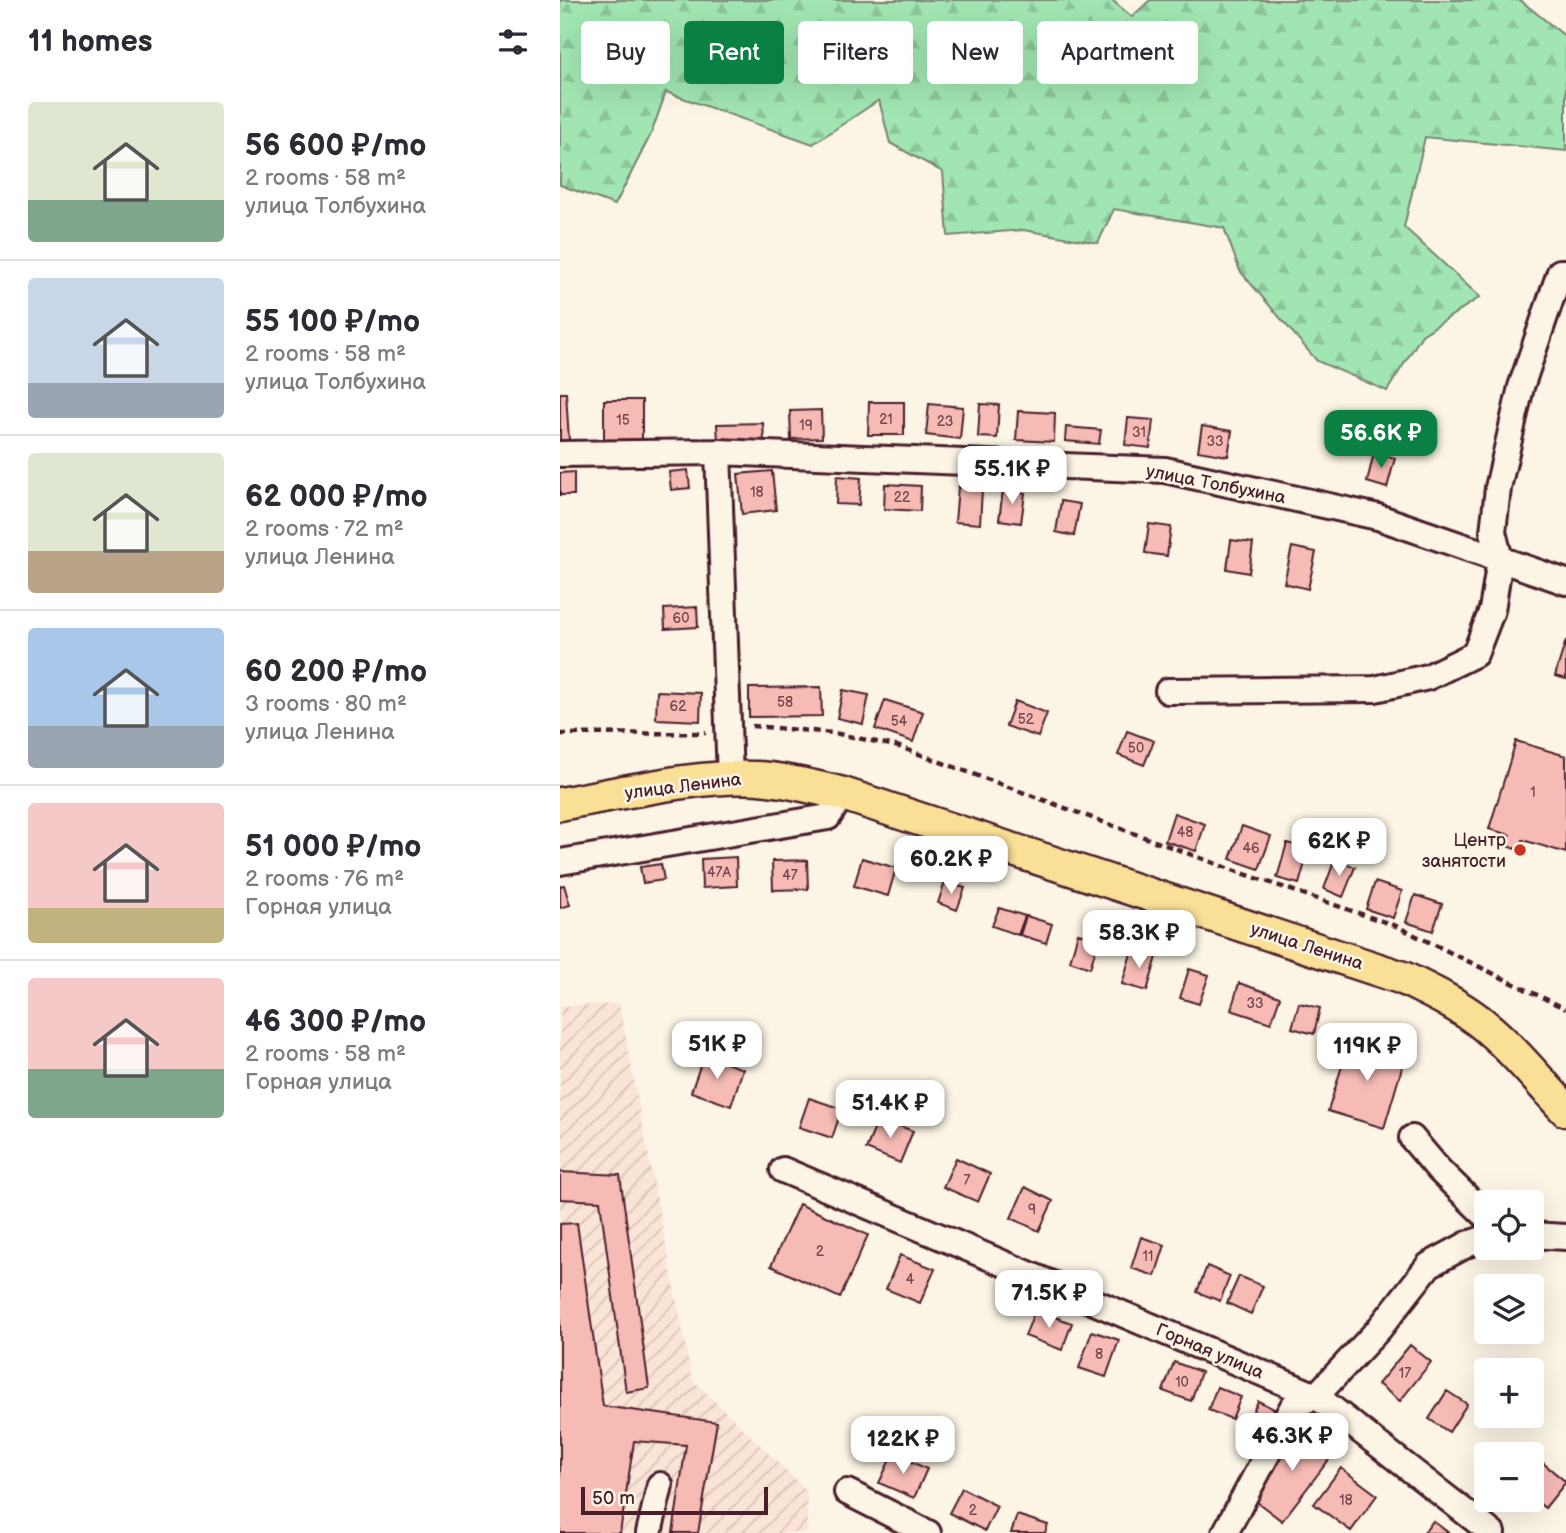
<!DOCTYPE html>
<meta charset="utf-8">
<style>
body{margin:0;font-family:"Balsamiq Sans",sans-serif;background:#f7f7f7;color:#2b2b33;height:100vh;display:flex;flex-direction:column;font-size:26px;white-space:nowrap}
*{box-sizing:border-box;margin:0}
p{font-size:23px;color:#7c7c81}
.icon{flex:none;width:38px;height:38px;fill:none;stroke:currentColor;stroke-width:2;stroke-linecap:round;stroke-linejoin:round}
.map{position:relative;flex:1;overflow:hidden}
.side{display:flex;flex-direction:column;background:#fff;width:560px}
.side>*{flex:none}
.top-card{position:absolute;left:21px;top:21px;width:665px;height:63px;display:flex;gap:14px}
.controls{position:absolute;left:914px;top:1190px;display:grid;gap:14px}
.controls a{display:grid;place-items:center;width:70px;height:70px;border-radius:7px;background:#fff;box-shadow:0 7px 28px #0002;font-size:35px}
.scale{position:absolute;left:21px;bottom:18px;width:187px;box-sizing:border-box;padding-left:7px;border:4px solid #4a1f2b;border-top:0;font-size:19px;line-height:24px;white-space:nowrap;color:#4a1f2b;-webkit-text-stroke:5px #fcf5e5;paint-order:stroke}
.price{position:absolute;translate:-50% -60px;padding:0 16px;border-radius:14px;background:#fff;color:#222;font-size:23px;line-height:46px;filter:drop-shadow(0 2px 4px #0008)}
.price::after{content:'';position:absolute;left:50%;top:42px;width:21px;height:16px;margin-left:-10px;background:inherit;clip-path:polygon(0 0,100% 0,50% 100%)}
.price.selected{background:#0b8043;color:#fff}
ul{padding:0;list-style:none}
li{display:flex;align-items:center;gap:21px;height:175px;padding:0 28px}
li+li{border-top:2px solid #e1e1e2}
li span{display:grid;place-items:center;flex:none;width:196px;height:140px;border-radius:7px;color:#555}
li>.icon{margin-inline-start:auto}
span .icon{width:84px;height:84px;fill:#fffc;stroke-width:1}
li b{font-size:30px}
h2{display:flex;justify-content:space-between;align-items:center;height:84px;padding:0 28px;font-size:30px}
.pill{padding:0 24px;border-radius:7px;background:#fff;box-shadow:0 7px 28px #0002;font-size:24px;line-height:63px}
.pill.selected{background:#0b8043;color:#fff}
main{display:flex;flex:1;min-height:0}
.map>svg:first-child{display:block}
.industrial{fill:url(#industrial-furrows)}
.forest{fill:url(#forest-firs);stroke:#76826e;stroke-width:2}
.building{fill:#f6bbb4;stroke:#4a1f2b;stroke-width:2}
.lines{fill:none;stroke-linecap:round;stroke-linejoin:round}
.minor-casing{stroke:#4a1f2b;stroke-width:30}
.major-casing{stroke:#4a1f2b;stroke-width:37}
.path{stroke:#4a1f2b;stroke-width:4.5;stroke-dasharray:7 5;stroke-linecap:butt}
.minor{stroke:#fcf5e5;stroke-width:24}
.major{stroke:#fadf96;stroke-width:32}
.poi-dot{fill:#c8321e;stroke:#fcf5e5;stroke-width:2.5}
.labels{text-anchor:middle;stroke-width:5;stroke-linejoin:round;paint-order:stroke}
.number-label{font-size:14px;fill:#75464d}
.street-label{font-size:18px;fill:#4a1f2b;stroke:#fcf5e5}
.poi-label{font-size:18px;fill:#4a1f2b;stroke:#fcf5e5;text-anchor:end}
</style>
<main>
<section class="side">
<h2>11 homes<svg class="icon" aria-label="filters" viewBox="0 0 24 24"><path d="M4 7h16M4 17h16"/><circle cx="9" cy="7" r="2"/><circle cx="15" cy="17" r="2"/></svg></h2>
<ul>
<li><span style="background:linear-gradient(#dfe7d0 70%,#7fa58c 0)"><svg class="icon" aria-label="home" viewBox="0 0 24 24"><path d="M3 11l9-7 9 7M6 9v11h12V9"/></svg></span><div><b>56 600 ₽/mo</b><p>2 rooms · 58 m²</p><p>улица Толбухина</p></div></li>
<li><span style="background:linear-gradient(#c9d6e8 75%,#9aa5b1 0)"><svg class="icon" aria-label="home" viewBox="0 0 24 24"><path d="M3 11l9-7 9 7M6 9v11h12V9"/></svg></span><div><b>55 100 ₽/mo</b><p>2 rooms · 58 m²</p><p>улица Толбухина</p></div></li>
<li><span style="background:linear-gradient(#dfe7d0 70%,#b9a48a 0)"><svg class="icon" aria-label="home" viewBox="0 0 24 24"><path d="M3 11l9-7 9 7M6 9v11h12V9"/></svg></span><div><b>62 000 ₽/mo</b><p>2 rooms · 72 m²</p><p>улица Ленина</p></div></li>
<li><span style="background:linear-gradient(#a9c7e8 70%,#9aa5b1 0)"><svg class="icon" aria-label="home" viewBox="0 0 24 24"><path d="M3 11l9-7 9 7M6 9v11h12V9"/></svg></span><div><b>60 200 ₽/mo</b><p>3 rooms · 80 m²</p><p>улица Ленина</p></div></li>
<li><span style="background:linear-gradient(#f6c9c9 75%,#c2b280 0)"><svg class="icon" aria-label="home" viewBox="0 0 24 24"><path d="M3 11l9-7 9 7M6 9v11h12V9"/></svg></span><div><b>51 000 ₽/mo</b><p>2 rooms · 76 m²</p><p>Горная улица</p></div></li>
<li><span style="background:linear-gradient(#f6c9c9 65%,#7fa58c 0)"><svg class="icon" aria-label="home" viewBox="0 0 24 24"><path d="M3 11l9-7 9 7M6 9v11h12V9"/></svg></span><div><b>46 300 ₽/mo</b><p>2 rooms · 58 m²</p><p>Горная улица</p></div></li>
</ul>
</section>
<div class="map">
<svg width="1006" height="1533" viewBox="0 0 1006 1533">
<defs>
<pattern id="industrial-furrows" width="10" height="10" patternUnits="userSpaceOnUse" patternTransform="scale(1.75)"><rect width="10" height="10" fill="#fae4d6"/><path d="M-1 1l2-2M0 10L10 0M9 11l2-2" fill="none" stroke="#d8c3b8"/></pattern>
<pattern id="forest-firs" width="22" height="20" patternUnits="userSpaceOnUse" patternTransform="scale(1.75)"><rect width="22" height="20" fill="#a1e6b2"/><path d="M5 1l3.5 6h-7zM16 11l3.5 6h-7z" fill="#8cc599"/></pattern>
</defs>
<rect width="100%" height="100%" fill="#fcf5e5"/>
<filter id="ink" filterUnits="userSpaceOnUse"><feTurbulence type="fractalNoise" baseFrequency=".0143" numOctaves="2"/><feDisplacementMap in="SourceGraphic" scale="14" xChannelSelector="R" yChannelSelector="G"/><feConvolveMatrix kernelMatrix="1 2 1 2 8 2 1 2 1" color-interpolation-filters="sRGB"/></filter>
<g filter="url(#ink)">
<path class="industrial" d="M59,1004L132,1379L247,1491V1533H0V1006Z"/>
<path class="forest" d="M0,0H552L572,17L590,0H960L1006,37V151L865,137L844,227L920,297L862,335L827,391L757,361L680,271L664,228L554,209L538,243L463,230L388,236L383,172L330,143L319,100L253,144L106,92L91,134L55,205L0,185Z"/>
<path class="building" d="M0,393H6L9,440H0Z
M44,400H82V440H44Z
M309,402H344V435H308Z
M369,404L403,407L400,439L366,435Z
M420,404L439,405L437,438L418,437Z
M261,410L262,438L231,439L230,411Z
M458,411L495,413L494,442L456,440Z
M568,418L593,420L590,448L565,445Z
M203,423L204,440L158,441L157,424Z
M642,426L672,431L668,456L638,451Z
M506,427L541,430L539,444L505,441Z
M814,453L835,458L827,488L807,482Z
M128,470L130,488L111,490L109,472Z
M212,471L216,510L182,514L178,474Z
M14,472V495H0V473Z
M277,476L301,478L299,505L276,504Z
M325,484L361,486L360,511L324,509Z
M398,487L422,490L420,524L395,522Z
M443,490L465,493L461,523L439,520Z
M501,501L520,504L514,536L496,532Z
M589,524L611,527L607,556L585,553Z
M671,540L693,543L689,573L667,569Z
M732,547L756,552L748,589L724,583Z
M137,607L138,627L105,629L104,609Z
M1006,640V679L995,676Z
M261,687L262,716L189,717V688Z
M283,690L309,695L303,724L277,718Z
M97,691L141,693L140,721L96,719Z
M325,700L363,712L353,742L315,729Z
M455,701L487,713L478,737L446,726Z
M567,731L594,741L584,765L558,755Z
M956,741L1006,756V853L963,840L960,850L947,846L950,835L929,829Z
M614,813L645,824L636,851L605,841Z
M682,826L711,836L699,869L670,859Z
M727,843L749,849L739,884L717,878Z
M176,857L177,886L142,888L141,859Z
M302,858L336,868L328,896L294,886Z
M775,859L795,867L783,897L764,889Z
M247,860L248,889L213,890L212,861Z
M101,864L104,880L83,883L80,867Z
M385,882L405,888L397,910L378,903Z
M815,882L842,891L833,918L806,909Z
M4,885L10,905L0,908V886Z
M855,895L882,904L873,931L846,922Z
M439,908L465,916L458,935L432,926Z
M466,916L492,924L486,943L460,935Z
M518,933L539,939L530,968L510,961Z
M572,950L597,957L587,991L562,984Z
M629,969L649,975L639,1004L620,998Z
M679,983L720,997L711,1023L671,1010Z
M739,1003L760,1008L754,1034L732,1028Z
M791,1037L846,1054L824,1128L768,1111Z
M144,1055L183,1069L171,1106L131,1092Z
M249,1098L282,1109L272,1138L239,1127Z
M319,1118L353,1131L340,1163L306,1149Z
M396,1158L430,1174L418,1202L383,1187Z
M0,1172L60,1175L89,1388L66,1392L40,1201L0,1199Z
M465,1187L493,1201L479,1231L451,1218Z
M239,1204L308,1235L280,1298L211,1266Z
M17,1223L43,1406L157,1422L138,1533H113L126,1445L74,1441L60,1533H0V1224Z
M581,1237L605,1245L595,1276L571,1268Z
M340,1255L375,1269L360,1303L326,1289Z
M647,1266L670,1276L660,1301L637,1292Z
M679,1276L703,1286L691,1314L667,1303Z
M475,1310L512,1323L502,1350L465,1336Z
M532,1331L559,1340L546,1377L519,1368Z
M850,1345L871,1362L840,1401L818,1384Z
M614,1362L641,1372L631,1401L603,1391Z
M657,1387L681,1397L672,1419L648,1410Z
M887,1391L907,1404L889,1432L869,1419Z
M698,1401L716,1410L694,1454L676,1445Z
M735,1424L774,1453L722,1521L693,1499Z
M333,1453L367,1469L354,1498L319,1483Z
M972,1454L1006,1482L985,1508L971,1497Z
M781,1468L817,1495L791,1531L754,1504Z
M402,1488L437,1506L425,1531L389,1513Z
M457,1515L488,1525L485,1533H451Z
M873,1521L889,1533H864Z"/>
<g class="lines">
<defs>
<path id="minor" d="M158,452L170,778
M0,454L158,452L605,470L818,517L1006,582
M608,691L815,689L868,677L915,654L932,610L940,559L933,532L938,488L961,387L1000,272H1006
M0,862L268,817L283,794
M852,1138L879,1170L926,1216
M223,1170L756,1396L932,1533
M971,1235L1006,1237
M287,1492L368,1533
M89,1533L100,1485
M665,1533L733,1406L756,1396L819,1329L869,1265L908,1244L926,1238"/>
<path id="major" d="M0,804C63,793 146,772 209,779C234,782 259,788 283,794L843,978C870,991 895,1003 919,1021C951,1046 978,1080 1006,1110"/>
</defs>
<use href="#minor" class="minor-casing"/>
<use href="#major" class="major-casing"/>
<path class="path" d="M192,726L274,733L340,747L673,870L836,926L1006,1009
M0,734L146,733"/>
<use href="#minor" class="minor"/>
<use href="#major" class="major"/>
</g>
</g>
<circle class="poi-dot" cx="960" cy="850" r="7"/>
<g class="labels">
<g class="number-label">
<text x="326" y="424">21</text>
<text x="63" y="425">15</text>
<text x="385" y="426">23</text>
<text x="246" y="430">19</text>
<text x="579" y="437">31</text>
<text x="655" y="446">33</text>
<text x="197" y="497">18</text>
<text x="342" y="502">22</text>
<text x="121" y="623">60</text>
<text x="225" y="707">58</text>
<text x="118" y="711">62</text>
<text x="466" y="724">52</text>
<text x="339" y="726">54</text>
<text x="576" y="753">50</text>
<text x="973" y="797">1</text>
<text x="625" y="837">48</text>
<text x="691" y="853">46</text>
<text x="159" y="877">47А</text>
<text x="230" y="880">47</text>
<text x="695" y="1008">33</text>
<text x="407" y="1185">7</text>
<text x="472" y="1214">9</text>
<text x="260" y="1256">2</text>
<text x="588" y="1261">11</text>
<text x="350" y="1284">4</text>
<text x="539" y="1359">8</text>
<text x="845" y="1378">17</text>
<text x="622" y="1387">10</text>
<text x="786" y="1505">18</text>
<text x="413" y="1515">2</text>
</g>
<g class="street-label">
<text transform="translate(656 484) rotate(11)" y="6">улица Толбухина</text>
<text transform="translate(123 786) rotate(-7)" y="6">улица Ленина</text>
<text transform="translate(747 946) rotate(18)" y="6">улица Ленина</text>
<text transform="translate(650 1351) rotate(23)" y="6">Горная улица</text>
</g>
<g class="poi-label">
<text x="946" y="846">Центр<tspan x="946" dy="21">занятости</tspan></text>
</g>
</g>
</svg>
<div class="controls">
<a><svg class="icon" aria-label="locate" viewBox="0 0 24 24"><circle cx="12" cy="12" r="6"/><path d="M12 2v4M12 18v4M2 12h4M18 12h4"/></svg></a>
<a><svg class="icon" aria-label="layers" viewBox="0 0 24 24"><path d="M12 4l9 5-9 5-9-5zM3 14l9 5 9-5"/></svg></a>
<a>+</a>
<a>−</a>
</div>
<div class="scale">50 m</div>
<b class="price selected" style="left:821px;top:470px">56.6K ₽</b>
<b class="price" style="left:452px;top:506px">55.1K ₽</b>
<b class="price" style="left:779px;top:878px">62K ₽</b>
<b class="price" style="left:391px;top:896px">60.2K ₽</b>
<b class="price" style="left:579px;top:970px">58.3K ₽</b>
<b class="price" style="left:157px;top:1081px">51K ₽</b>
<b class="price" style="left:807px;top:1083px">119K ₽</b>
<b class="price" style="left:330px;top:1140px">51.4K ₽</b>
<b class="price" style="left:489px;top:1330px">71.5K ₽</b>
<b class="price" style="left:732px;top:1473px">46.3K ₽</b>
<b class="price" style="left:343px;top:1476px">122K ₽</b>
<div class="top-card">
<a class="pill">Buy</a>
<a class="pill selected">Rent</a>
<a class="pill">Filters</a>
<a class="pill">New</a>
<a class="pill">Apartment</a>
</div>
</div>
</main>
